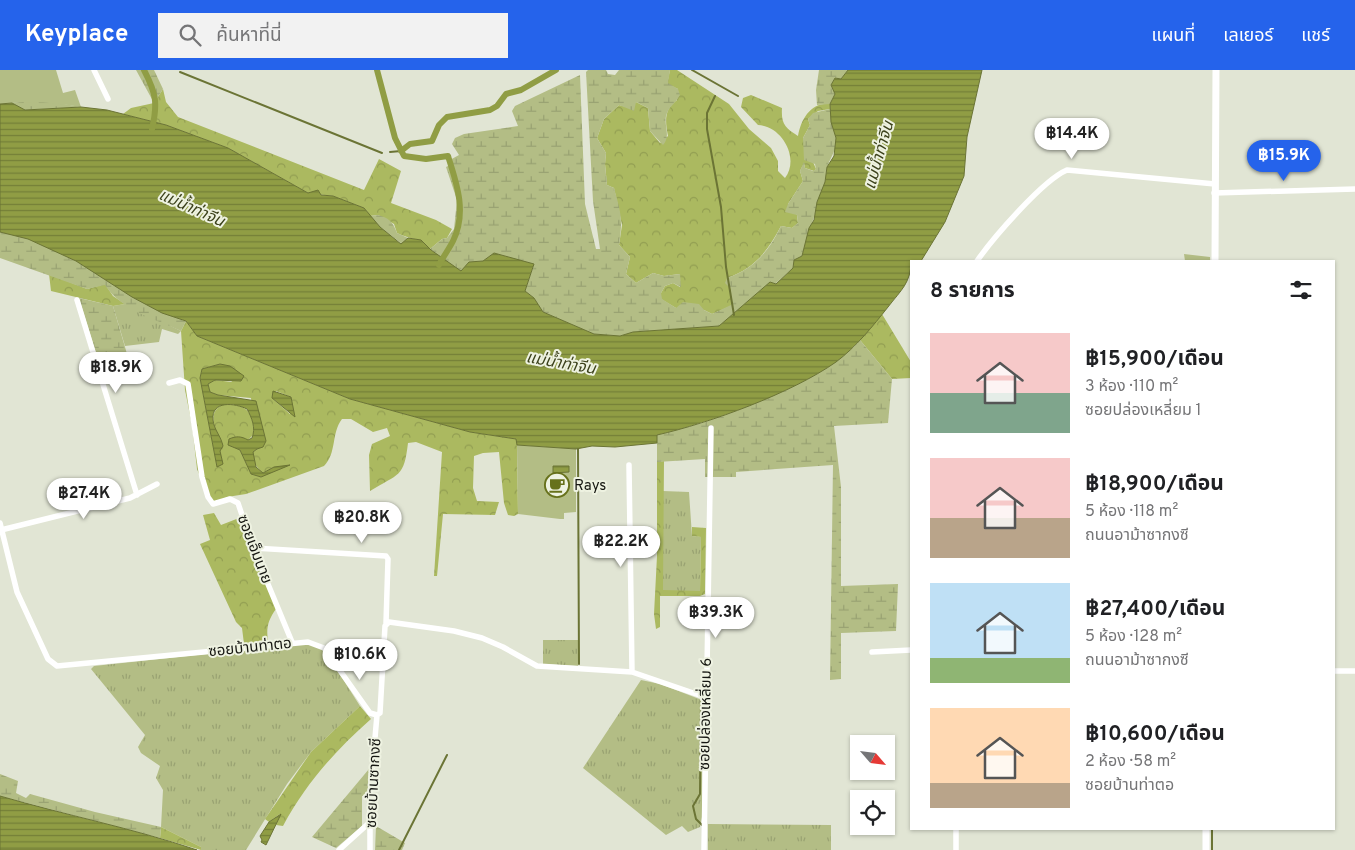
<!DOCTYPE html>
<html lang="th">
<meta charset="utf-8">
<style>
body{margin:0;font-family:Overpass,"Noto Sans Thai",sans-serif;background:#f2f2f2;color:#202124;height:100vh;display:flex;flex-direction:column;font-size:19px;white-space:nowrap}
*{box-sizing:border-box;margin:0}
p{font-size:16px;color:#757577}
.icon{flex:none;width:28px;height:28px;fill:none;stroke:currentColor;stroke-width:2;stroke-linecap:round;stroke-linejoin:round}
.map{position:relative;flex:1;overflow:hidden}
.details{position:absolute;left:910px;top:190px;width:425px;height:570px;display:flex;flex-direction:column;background:#fff;border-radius:0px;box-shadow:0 1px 4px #0004}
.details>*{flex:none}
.needle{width:32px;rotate:118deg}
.controls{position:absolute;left:850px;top:665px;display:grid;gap:10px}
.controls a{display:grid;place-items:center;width:45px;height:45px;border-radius:0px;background:#fff;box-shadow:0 1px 4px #0004;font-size:25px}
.price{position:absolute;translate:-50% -42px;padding:0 11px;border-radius:18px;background:#fff;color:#222;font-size:16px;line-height:32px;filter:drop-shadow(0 1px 2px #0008)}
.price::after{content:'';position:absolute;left:50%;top:30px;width:15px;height:11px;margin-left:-8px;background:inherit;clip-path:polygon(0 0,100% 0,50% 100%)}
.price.active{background:#2563eb;color:#fff}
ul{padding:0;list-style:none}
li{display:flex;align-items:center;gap:15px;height:125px;padding:0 20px}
li span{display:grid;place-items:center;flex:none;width:140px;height:100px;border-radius:0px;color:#555}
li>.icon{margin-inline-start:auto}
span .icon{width:60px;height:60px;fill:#fffc;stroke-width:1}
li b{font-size:21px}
h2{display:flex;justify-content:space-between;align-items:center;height:60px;padding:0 20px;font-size:21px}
header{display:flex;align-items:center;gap:30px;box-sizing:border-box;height:70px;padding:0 25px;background:#2563eb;color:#fff}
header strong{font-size:24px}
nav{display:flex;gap:28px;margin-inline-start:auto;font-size:18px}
.search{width:350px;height:45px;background:#f2f2f2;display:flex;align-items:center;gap:12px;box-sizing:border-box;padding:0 18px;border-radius:0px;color:#757577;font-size:19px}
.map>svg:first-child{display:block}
.grass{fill:url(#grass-tufts)}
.forest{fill:url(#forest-crowns);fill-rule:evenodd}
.wetland{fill:url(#wetland-marsh)}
.garden{fill:#b3bd85}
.water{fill:url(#water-rules);stroke:#6b7435}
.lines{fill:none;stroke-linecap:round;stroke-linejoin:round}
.stream{stroke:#6b7435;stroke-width:2}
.canal{stroke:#909d44;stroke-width:6}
.minor{stroke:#fff;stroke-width:5.5}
.tertiary{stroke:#fff;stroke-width:7}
.labels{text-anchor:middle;stroke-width:4;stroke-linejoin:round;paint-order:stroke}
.poi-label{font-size:15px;fill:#151611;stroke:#eef2e1;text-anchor:start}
.street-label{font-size:15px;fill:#151611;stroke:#eef2e1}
.water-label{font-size:16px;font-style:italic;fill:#3c421c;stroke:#eef2e1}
</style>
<header>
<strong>Keyplace</strong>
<div class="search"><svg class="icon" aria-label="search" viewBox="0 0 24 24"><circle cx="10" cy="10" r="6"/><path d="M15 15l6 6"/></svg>ค้นหาที่นี่</div>
<nav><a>แผนที่</a><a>เลเยอร์</a><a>แชร์</a></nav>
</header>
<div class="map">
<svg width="1355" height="780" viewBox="0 0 1355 780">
<defs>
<pattern id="grass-tufts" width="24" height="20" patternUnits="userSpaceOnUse" patternTransform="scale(1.25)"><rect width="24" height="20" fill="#b3bd85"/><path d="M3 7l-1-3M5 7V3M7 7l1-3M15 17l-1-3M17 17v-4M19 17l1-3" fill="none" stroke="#99a272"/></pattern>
<pattern id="forest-crowns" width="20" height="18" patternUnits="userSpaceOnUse" patternTransform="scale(1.25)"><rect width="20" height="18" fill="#abb960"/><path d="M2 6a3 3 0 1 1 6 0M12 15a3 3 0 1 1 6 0" fill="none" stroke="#929e52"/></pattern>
<pattern id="wetland-marsh" width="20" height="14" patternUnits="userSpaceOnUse" patternTransform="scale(1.25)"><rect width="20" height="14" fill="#b3bd85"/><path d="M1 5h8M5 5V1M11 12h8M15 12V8" fill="none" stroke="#99a272"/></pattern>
<pattern id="water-rules" width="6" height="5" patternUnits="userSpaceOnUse" patternTransform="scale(1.25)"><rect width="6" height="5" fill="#909d44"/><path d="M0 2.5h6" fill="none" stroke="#747f37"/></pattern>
</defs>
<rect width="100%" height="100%" fill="#e1e5d4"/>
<path class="grass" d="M1184,184L1210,187V191H1185Z
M125,234L181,261L178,264L162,259L159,272L125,276L113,236Z
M663,421L689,422L692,466L701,467L700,521H663Z
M543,570H578V596L543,594Z
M311,573L320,577L327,584L360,636L311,682L287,714L246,780H201V777L161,757L163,720L156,708L160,696L141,683L138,677L145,665L91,599L94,596Z
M641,610L660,614L702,630V747L700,757L688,762L682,756L666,765L583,698Z
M708,754L831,755V780H708Z"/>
<path class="forest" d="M670,0H677L729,34L749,59L771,78L778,91V101L785,108C800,88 782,56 758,55L741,37L743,28L751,25L782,38C781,54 785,58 798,66C801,49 811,32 830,34V39L818,41L808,49L810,55L803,68L816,99L814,101L805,98L804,93L800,101L803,111L788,134L797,145L798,153L792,158L781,156C768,181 754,199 727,208L731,219V236L712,244L704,240L676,238L661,229V223L665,216L673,213L680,217V204L664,206L653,203L636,213L626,204L630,187L619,175L622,155L614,118L607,115L605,94L606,83L597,68L604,49L619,35L627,37L636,32L648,38L650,61L660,73L668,66C665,51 664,39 677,30L678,19L667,14Z
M163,19L166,32L178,47L364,120L379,89L401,101L391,133L436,150L452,159L447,168L442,169L430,179C419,167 411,170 397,163L394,154L378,145L370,146L364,138L333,126L308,123L228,78L166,55L123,44L131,38L154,33Z
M49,204L87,219L105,214L113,226L125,234L113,236L51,221Z
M882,244L911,292V308L892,309L860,270Z
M186,251L197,266L350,329L470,362L517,369L518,444L514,446L508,445L504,433L499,382L483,383L474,386L473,418L477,431L499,432L495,445L443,444L437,506H434L442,382L416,372L408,373C404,408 399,403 370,421L369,385L372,374L390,366L387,358L373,362L351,349H342C331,363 337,383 324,396L246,424L227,427L212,436L197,399L192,355L185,320L181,261ZM220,294L232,312L215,310L208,314L210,322L218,325L251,328L257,379L253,382C252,392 256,397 263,403L274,397L261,407L251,404L240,380L228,374L248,370L254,364C254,349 250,337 235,335C229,334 225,333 220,336C205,346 220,367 220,381C220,386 218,392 217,396L200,308L202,299ZM276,321L291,327L292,336L290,344L272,328Z
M664,391L663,520L700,521L701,467L692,466V457L706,458L705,519V524L700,526H660V557L656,559L654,544L657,486V392Z
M214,443L221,455L239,448L276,539C268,550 266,558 268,571L244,574L242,558L236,552L200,474L210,470L203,445Z
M360,636L371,649C335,681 306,713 283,756L276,755L280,744L269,752L265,749L311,682Z
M161,757L201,777V780L160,768Z"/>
<path class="wetland" d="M136,0H154L163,19L154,33Z
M588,0H606L608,4L615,5L619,0H670L668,13L678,19L680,25C675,34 669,36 666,46C664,57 671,66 663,75L650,61L648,38L636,32L634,41L619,35L604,49L597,68L606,83L605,94L607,115L614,118C621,143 623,149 619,175L630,187L626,204L636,213L653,203L664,206L680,204L681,217L673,213L665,216L661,223L662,229L676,238L683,232L699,234L704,240L712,244L731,235V219L725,213L727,208C754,199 769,181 781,156L792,158L798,153L797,145L785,142L788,134L803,111L800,101L804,92L805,98L813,101L816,99L815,94L804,90L803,68L810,55L808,49L813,43L830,39C831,50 836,59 836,69C837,81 830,87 827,98C826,103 826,108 825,113C817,138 809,161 802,186L794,190L793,198L775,214L770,212L719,256L634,262L620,266L594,264L543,242L534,228L525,221L534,195L494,183L483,191L469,192L461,202L430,179L442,169L447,168L454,159L457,130L446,97L448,96V91L459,85L452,74L455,68L464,64L518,56L512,41L515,36L580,5L585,134L596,179H600L593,131L586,2Z
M819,0H848L841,9L835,8L831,15L835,24L830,34L817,35L816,20Z
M27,31L53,32L81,37L24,40L12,33Z
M378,145C389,148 393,152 397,163L408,168L402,174L380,157L370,146Z
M0,162C70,171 121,229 186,251L181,261C155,249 121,240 105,215L87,219L0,188Z
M79,228L113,236L132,301L104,309Z
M860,270L892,309L888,353L834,356L841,417V516L898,514L896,561L841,563V609L830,610L833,395L736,402V407H705V389L657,392V365L702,353L769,326L801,312L854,277Z
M369,699L368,726H362V756L336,778L312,767Z
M0,704L18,711L16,723L26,728L30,724L95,742L161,757L160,768L0,726Z
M376,756L405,773L402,780H375Z"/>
<path class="garden" d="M0,0H56L63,23L75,20L81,37C53,32 28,31 0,34Z
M517,375L576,379V442L564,443V449H560L518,444Z"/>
<path class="water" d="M848,0H982L967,67L964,106L945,152L921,191H911C911,213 901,220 888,237C873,256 856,277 836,292C792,323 710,353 657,365V373L615,377L592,376L576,379L517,375L516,369L470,362L350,329L197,266L186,251L162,243L132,227L76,191L28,169L0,162V34L12,33L25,40L81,37L107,40L166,55L228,78L308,123L318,120L321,125L333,126L364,138L380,157L401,174L408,168L421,170L431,180L461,201L469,192L483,191L494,183L534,194L525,221L534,228L543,242L594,264L620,266L633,262L719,256L770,212L776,214L793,198L794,190L802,186L809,158L814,150L817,132L825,112L827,97L834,86L836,68L831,52L830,34L835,24L831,15L835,8L841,9Z
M220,294L230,296L244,306L241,311L215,310L208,314L210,322L218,325L256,331L266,371L263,377L257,379L253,382L256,397L263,403L274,397L290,395L261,407L251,404L240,380L228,375L229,369C236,366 241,366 248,370L252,368C256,358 252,348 247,339C235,333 211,330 213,350C214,360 221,366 223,376L220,381L223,394L217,397L200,308L202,299Z
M273,321L291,327L295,347L272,328Z
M553,396H569V402L553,403Z
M0,726C65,745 132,758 197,780H0Z
M281,744L266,775L261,772L262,770L260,766L269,752Z"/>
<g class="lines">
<path class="stream" d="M692,0L738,26
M180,2L382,83
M715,26L707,43V59L721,137L726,197L734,245
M390,82L401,81
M578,379L579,594
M701,632L700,724L693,736L696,749L702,755
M1212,759V780
M399,780L447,685"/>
<path class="canal" d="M144,0C156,23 158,33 152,59
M377,0L395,68L404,86L426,89L448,86C457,114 467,143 453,171C449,179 443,187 439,195
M401,81L410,74L432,71L439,55L447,47L490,40L497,36L506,24L521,20L556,0"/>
<path class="minor" d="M94,0L108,29
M1214,123L1355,119
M977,191C993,168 1043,110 1067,100L1215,114
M77,230L137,425
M169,313L180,310L188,314L202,407L208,427L213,434L230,429L238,433L253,478L292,572
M629,395L632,602
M0,453L17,522L48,589L57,596L308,572L324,578L370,643L377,645L380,643L385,556L389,552L454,561L482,568L503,577L537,596L632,602L705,627
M1,460L130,428L157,414
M253,478L386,486L388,489L386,553
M872,582L911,580
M1334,601H1355
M339,780L369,753
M370,780V725L377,645
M704,780L711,358
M956,780V759"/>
<path class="tertiary" d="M1215,191L1216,0
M1206,780V759"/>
</g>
<defs>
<symbol id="cafe-ring" viewBox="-11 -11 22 22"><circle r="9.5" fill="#eef2e1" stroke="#67711b" stroke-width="1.5"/><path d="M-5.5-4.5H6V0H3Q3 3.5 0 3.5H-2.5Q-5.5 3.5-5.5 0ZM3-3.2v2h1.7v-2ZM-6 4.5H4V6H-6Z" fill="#67711b"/></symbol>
</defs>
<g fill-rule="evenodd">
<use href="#cafe-ring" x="543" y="401" width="28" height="28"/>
</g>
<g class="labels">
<g class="poi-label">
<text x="574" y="420">Rays</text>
</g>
<g class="street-label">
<text transform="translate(255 479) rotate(69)" y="5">ซอยเอ็มนาย</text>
<text transform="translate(250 577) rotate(-6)" y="5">ซอยบ้านท่าตอ</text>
<text transform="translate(705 644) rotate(-89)" y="5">ซอยปล่องเหลี่ยม 6</text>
<text transform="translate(373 713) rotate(-87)" y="5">ซอยบ้านซากงซี</text>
</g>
<g class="water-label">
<text transform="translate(878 85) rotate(-74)" y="6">แม่น้ำท่าจีน</text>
<text transform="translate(192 137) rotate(24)" y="6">แม่น้ำท่าจีน</text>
<text transform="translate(561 292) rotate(10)" y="6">แม่น้ำท่าจีน</text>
</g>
</g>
</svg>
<div class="controls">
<a><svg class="needle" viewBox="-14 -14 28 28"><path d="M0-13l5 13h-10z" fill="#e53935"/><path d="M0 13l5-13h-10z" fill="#757577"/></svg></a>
<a><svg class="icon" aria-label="locate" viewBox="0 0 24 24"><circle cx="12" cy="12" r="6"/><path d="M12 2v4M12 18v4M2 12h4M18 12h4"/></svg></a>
</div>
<b class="price" style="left:1072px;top:90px">฿14.4K</b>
<b class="price active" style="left:1284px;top:112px">฿15.9K</b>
<b class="price" style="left:116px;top:324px">฿18.9K</b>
<b class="price" style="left:84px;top:450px">฿27.4K</b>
<b class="price" style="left:362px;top:474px">฿20.8K</b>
<b class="price" style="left:621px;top:498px">฿22.2K</b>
<b class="price" style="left:716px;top:569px">฿39.3K</b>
<b class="price" style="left:360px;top:611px">฿10.6K</b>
<section class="details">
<h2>8 รายการ<svg class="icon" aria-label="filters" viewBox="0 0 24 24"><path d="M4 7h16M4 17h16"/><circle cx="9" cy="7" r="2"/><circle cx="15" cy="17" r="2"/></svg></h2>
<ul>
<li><span style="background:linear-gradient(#f6c9c9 60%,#7fa58c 0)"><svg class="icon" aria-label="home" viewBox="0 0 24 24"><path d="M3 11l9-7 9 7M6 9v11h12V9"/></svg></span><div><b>฿15,900/เดือน</b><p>3 ห้อง · 110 m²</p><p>ซอยปล่องเหลี่ยม 1</p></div></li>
<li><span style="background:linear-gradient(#f6c9c9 60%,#b9a48a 0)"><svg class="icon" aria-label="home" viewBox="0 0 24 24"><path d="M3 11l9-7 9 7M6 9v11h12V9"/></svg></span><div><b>฿18,900/เดือน</b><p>5 ห้อง · 118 m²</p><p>ถนนอาม้าซากงซี</p></div></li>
<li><span style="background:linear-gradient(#bfe0f5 75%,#8fb573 0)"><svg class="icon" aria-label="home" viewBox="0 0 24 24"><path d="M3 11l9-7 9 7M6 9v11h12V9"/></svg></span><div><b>฿27,400/เดือน</b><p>5 ห้อง · 128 m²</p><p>ถนนอาม้าซากงซี</p></div></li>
<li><span style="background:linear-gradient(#ffd9b3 75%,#b9a48a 0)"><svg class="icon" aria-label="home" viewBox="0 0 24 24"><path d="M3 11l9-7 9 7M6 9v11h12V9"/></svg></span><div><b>฿10,600/เดือน</b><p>2 ห้อง · 58 m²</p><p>ซอยบ้านท่าตอ</p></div></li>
</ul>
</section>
</div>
